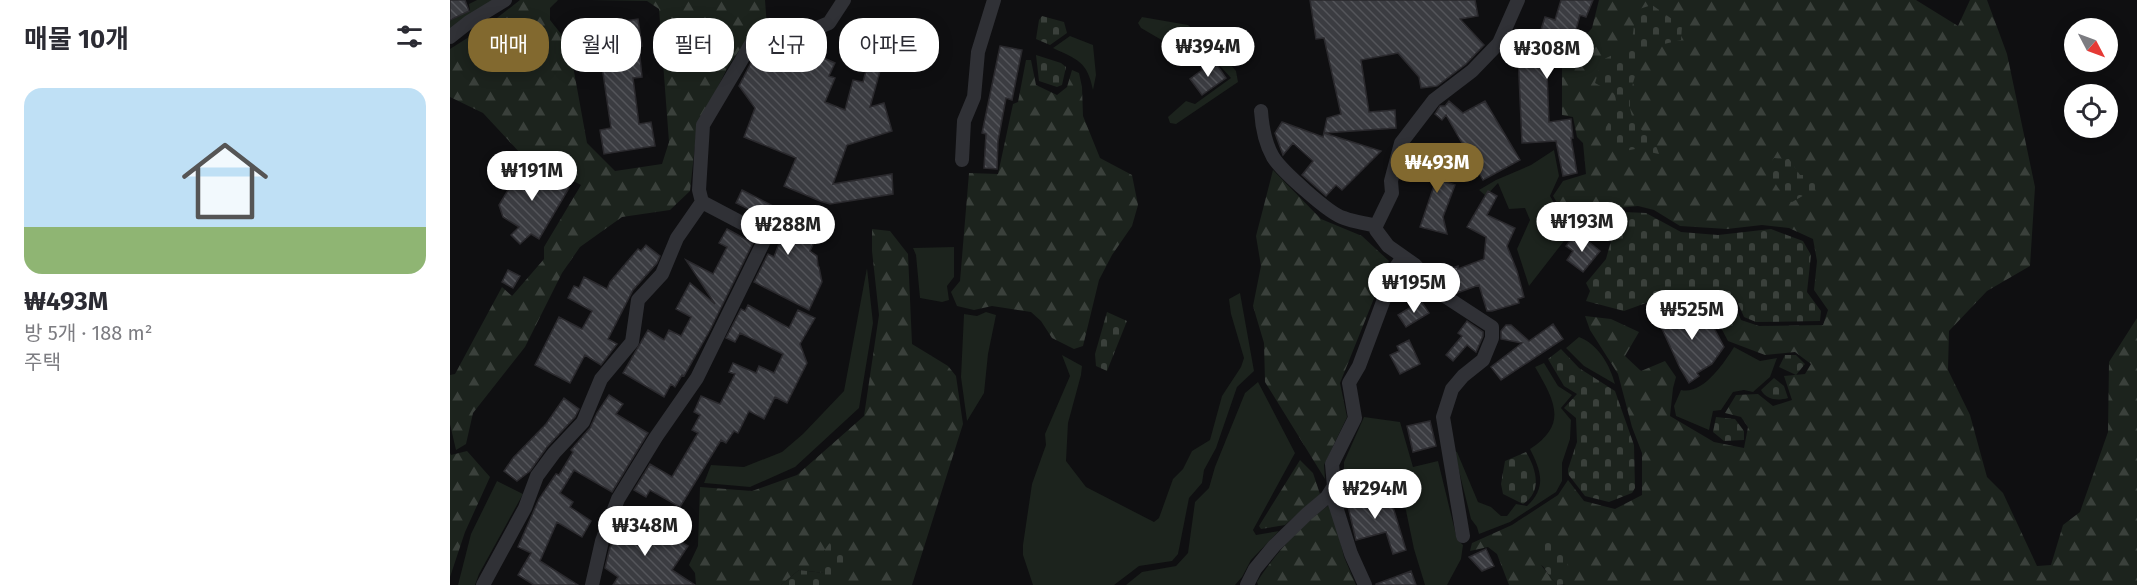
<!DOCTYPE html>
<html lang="ko">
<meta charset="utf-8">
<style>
body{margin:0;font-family:"Fira Sans","Noto Sans KR",sans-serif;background:#f7f7f7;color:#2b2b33;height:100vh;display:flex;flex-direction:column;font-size:22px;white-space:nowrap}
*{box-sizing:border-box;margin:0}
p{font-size:20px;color:#7c7c81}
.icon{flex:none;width:33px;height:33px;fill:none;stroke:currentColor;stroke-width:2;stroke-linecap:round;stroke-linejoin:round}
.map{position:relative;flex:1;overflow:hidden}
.details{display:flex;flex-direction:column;background:#fff;width:450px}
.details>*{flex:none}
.guide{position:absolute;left:18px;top:18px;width:570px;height:54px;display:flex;gap:12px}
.needle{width:39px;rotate:131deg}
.buttons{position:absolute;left:1614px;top:18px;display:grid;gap:12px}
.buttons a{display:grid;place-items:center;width:54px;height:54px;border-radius:50%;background:#fff;box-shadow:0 3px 15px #0003;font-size:30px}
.price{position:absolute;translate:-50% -51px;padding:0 14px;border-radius:21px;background:#fff;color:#222;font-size:20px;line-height:39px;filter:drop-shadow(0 2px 3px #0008)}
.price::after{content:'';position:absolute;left:50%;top:36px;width:18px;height:14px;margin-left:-9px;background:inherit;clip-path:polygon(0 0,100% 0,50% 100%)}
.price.active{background:#82692f;color:#fff}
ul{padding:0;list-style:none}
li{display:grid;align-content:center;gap:12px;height:318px;padding:0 24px}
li+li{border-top:2px solid #e1e1e2}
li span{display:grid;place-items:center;height:186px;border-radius:18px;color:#555}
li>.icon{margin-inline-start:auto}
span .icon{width:108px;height:108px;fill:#fffc;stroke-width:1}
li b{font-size:26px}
h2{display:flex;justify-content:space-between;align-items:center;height:72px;padding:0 24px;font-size:26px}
.tag{padding:0 21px;border-radius:24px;background:#fff;box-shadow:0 3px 15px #0003;font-size:21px;line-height:54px}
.tag.active{background:#82692f;color:#fff}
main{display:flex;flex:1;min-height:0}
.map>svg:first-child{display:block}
.green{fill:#1c231d}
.forest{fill:url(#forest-firs)}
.cemetery{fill:url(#cemetery-stones)}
.building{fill:url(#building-back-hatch);stroke:#2a292d;stroke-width:1.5}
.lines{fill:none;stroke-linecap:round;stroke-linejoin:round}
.minor{stroke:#303136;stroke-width:14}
</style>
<main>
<section class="details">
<h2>매물 10개<svg class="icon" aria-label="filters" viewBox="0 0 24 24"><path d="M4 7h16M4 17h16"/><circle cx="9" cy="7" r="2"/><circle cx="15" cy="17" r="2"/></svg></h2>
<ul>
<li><span style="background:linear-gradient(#bfe0f5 75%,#8fb573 0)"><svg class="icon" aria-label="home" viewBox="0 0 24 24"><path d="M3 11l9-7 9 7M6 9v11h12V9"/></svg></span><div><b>₩493M</b><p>방 5개 · 188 m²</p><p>주택</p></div></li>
</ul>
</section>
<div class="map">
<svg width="1687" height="585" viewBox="0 0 1687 585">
<defs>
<pattern id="forest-firs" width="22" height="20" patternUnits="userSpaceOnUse" patternTransform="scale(1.5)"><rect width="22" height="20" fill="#1c231d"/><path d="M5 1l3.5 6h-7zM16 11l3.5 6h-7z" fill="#3a403b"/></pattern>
<pattern id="cemetery-stones" width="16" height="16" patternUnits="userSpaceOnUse" patternTransform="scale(1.5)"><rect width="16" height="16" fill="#1c231d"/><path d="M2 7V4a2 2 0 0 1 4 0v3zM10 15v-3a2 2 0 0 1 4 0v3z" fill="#3a403b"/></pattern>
<pattern id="building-back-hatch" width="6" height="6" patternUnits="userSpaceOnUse" patternTransform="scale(1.5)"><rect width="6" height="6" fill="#3b3c41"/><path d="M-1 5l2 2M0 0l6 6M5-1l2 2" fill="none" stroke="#54555a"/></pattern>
</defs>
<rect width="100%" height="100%" fill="#0f0f11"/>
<path class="green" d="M27,0H45L0,31V20L20,11L19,4Z
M692,17L738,25L781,65L786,71L788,82L726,124L720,123L718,117L736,101L745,104L781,78L761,56L746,65L734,53L691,28L688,23Z
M620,36L643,45L646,75L643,90C637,61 628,60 603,48Z
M1104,150L1109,176L1100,196L1121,232L1079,286L1067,249L1080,220L1075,208L1059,209L1048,183L1036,196L1029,190L1046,180L1081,165Z
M504,247V277L497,286L499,300L492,302L470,298L466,255L463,248Z
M417,268L423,323L409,408L345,467L300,487L254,483L261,465L294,467L332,452L353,434L394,391Z
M790,293L804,371L787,387L766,448L754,470L752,483L739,498L728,554L722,561L689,566L664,585H583L573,555V545L582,484L596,445L595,434L620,376L612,355L632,366L631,375L618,423L616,461L636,487L704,522L709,518L723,479L733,469L742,451L760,440L772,396L791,367L794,358L781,314L779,299Z
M536,312L546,315L538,354L534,393L517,421L511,377L514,314L527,316Z
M1129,337C1148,344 1160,365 1165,384L1134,366L1116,348Z
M1284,347L1310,361L1327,358L1320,377L1303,392L1294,390L1283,392L1271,410L1263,411L1259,430L1226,416L1224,406L1231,390C1253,395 1274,363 1284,347Z
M1094,363L1108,386L1122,395L1111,408L1121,420L1120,439L1112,463V481L1106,492L1060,522L1029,534L1027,527L1021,519L1004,451L1007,452L1028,502L1041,507L1051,516H1057L1066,504L1077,506C1097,487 1091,471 1080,449C1119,424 1104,400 1085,367Z
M808,382L845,453L803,530L806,535L829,531L801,560L792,577L785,585H676L692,572L726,566L738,553L745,502L759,488L765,467L795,393Z
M914,417L950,422L963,467L988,461L1007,539L1013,545L1011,559L997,585H975L964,549L954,501L948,493L894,486V462Z
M47,481L73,494L29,574L25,585H8L21,534Z"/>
<path class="forest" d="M70,0H108L100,8V20L119,44L137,143L165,171L212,164L219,142L209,9L197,1L141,0H315L317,28L303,30L278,67L247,127L240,191L220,210L172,217L130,247L112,273L75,347L23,413L16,444L6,450L0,424V375L5,374L52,287L62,296L94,259V247L131,185L72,155L33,113L0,97V49L38,25Z
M1149,0H1466L1508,26L1520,0H1537L1557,54L1585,187L1580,266L1537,291L1499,331L1498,370L1520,415L1537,477L1553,493L1587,566L1601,565L1613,525L1630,512L1658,432L1659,362L1687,318V585H1113L1119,583L1091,565L1107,585H1059L1047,554L1038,547L1020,551L1022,543L1062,525L1108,495L1118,480L1134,501L1165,509L1192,495V453L1182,427L1168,374L1140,330L1135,316L1161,319L1189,332L1175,356L1191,371L1215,361L1226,377L1223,388L1220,416L1264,442L1294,448L1298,427L1291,417L1275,413L1286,395L1308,394L1323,406L1342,400L1334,376L1355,374L1361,364L1345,352L1315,355L1278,341L1261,309L1272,312L1285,305L1291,320L1309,326L1373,325L1378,310L1364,290L1367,261L1363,239L1339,228L1312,225L1277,229L1230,226L1204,210L1188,206L1168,208L1149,229L1134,220L1123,229L1103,196L1113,181L1136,174L1133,143L1127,137L1123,117L1112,115V63L1142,28Z
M576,60H581L586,85L607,95L617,87L622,70L629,73L632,87L633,116L650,158L682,175L688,205L682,226L662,255L649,280L633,346L624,349L602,338L591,321L581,312L542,306L524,310L507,306L501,292L510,281L519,173L548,174L563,104L568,102Z
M823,170L871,219L912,236L939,261L890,383L897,417L874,465L875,479L815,382L814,343L803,306L811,266L806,236Z
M422,229L440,231L458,254L462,344L498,366L506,376L513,424L462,585H380V582L374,573L349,570L331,585H246L245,573L239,565L248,546L250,487L302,491L347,475L414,416L429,315L422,251Z
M17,451L40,477L15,532L0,577V453L1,455Z
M850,460L863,473L870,494L835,525L811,529L809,526Z
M881,504L894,557L906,585H808L807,582C824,555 854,521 881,504Z"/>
<path class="cemetery" d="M1202,5L1232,26L1231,40L1193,49C1188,74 1170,103 1187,125C1198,138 1204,137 1209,154L1185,149L1175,151L1154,140L1156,127L1167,108L1165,94L1145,83L1152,60L1171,51L1182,41L1186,10Z
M592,16L614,22L617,33L600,45L586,39L589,20Z
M586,55L611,63L616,67L612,85L607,87L589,81Z
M1324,158L1339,159L1350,175H1364L1372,185L1342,202L1336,200L1316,169Z
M1174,212L1196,213L1231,232L1268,235L1321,229L1353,241L1361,255L1357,292L1371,311L1370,321L1306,322L1294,317L1286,299L1270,306L1258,303L1255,297L1215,296L1174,311L1136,301L1140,291L1136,283L1156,259L1161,241L1155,234Z
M657,312L677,321L657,371L646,366L645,354Z
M1111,349L1129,368L1165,391L1184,445L1185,488L1182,493L1159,502L1135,496L1118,474V469L1127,442L1126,418L1114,408L1127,394L1114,386L1098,359Z
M1335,355H1346L1355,364L1346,375L1329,367Z
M1324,378L1334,386L1338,398C1327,401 1317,400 1311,390Z
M1266,417L1285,419L1294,431V440L1274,441L1263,432Z
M1076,452C1086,468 1093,492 1073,504L1053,494L1051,484L1055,461Z
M1094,538C1115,544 1120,564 1119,584L1107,585C1093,567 1085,561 1094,538Z
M381,541L396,548L399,564L381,582L380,585H331L349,570L374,573L371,555Z"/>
<path class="building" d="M0,0H15L19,11L0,20Z
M860,0H1025L1028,16L1010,19L1034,45L1016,64L987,86L971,88L969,77L948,53L911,60L919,112L945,110L946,128L874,133L931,151L892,190L886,185L876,196L852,175L863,161L843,143L833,155L825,133L832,122L873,137L877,118L891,114L874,38L866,39Z
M1111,0H1143L1136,17L1130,15L1119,55L1096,48L1099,122L1121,119L1123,138H1121L1127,173L1113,176L1106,141L1072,143L1067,31L1089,36L1095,17L1105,20Z
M188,19L192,46L189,47L192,77L183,78L189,124L201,122L205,146L154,154L150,130L161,128L150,53L138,55L134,27Z
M550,46L572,50L562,100L556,98L548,141L547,169L534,168L536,134L532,133Z
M358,47L369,48V56L385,63L379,76L385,78L375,102L395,110L403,80L413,82L417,67L430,71L420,107L434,103L442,131L397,145L383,184L442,174L443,194L380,204L370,201L334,186L346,158L294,137L305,108L289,86L305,55L339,71L348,54L357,58Z
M760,61L762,64L765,62L776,78L752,95L740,79L752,70L751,68Z
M999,101L1013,113L1035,101L1070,160L1033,180L996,115L992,120L985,114L990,106H995Z
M975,153L1003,165L996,182L1005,185L993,217L997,234L970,227L988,174L970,167Z
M75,162L119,188L89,239L81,234L70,244L61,235L69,227L53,217L49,205Z
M292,190L370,230L360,251L367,256L368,266L369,267L372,282L359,310L304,282L318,254L324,257L335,227L286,203Z
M1038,191L1047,196L1037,215L1065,228L1057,246L1067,271L1074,297L1068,299L1069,303L1042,311H1037L1029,285L1007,293L997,270L1008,266V269L1034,259L1036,237L1017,227Z
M277,229L303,243L260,330L234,376L232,375L225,387L221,384L214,397L173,373L198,330L214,340L219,330L231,336L241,317L226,309L240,283L265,304L236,260L263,274L277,247L269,243Z
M1125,234L1133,240L1134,238L1150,251L1133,272L1117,260L1123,251L1116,246Z
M196,245L210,256L207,263L183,290L158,339L167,344L151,365L135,355L120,383L85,365L109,317L132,329L142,311L118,298L124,286L129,288L134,277L157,289L160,282L188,249L191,251Z
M58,270L70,276L63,288L52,282Z
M971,301L979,313L956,327L948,315Z
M298,305L339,328L348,310L365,318L350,344L357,363L337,403L325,397L314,419L299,411L288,433L284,431L276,443L271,440L230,507L200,490L196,497L184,490L200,464L222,477L248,433L242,430L250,415L244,412L251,396L270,404L285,374L279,372L283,363L306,373L309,366L324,373L333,354L290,333L285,342L276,338L291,309L295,311Z
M1253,307L1274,347L1262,364L1247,373L1249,376L1239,383L1230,368L1208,320L1228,309L1234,317Z
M1017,321L1033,332V336L1026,352L1017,345L1003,361L996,355L1012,336L1008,333Z
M1103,324L1113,339L1051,380L1041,367L1072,343L1051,339V331L1056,325H1061L1079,341Z
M959,340L970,364L950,374L940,355L949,351L947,346Z
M159,395L173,404L166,414L198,433L162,492L124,470L110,493L123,502L120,507L141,521L132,537L107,522L90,561L128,585H84L68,575L81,553L68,547L89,499L106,474L109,475L123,452L121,450L140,428L147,413Z
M114,398L129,409L125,417L97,447L80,471L67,481L54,471L63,458L96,424Z
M980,421L986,446L963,452L957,426Z
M914,494L915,498L924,496L925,501L940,497L956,550L943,554L936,532L906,540L896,498Z
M170,518L218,534L238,546L222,570L245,585H163L168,577L155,568L160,547L170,531L166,529Z
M1036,549L1044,566L1032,571L1019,557Z
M961,571L966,585H926V584Z"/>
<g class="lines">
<path class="minor" d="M0,37L19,22L55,0
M811,111C812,126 815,143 823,157C831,170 879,214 894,218C904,222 915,223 926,226
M512,160L514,121L524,97L528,52L544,0
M881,491L901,554L915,585
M1013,536L993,417L1002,389L1013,376L1033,360L1042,338V327L993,295L965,265L938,246L926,230V226L942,193L941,181L951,143L984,100L1022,71L1049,43L1068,0
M33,585L75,508L87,476L104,453L133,422L151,379L182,342L188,300L212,274L227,238L252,202L249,190L253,125L301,44L314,38L367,28L379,23L394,0
M142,585L152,541L168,499L206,437L247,378L313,243L311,233L252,202
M797,585L805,569L824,546L858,513L877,497L884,486L882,464L905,418L899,383L909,366L946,267L953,257"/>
</g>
</svg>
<div class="buttons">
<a><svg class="needle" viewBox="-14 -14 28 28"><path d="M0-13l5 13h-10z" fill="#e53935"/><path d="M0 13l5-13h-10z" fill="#7c7c81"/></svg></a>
<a><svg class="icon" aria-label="locate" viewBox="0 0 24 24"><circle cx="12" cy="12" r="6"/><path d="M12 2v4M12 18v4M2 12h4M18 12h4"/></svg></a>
</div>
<b class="price" style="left:758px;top:78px">₩394M</b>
<b class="price" style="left:1097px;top:80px">₩308M</b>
<b class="price active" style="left:987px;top:194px">₩493M</b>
<b class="price" style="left:82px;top:202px">₩191M</b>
<b class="price" style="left:1132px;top:253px">₩193M</b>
<b class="price" style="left:338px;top:256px">₩288M</b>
<b class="price" style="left:964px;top:314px">₩195M</b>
<b class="price" style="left:1242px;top:341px">₩525M</b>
<b class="price" style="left:925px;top:520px">₩294M</b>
<b class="price" style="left:195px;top:557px">₩348M</b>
<div class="guide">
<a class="tag active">매매</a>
<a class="tag">월세</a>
<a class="tag">필터</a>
<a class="tag">신규</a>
<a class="tag">아파트</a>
</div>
</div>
</main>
